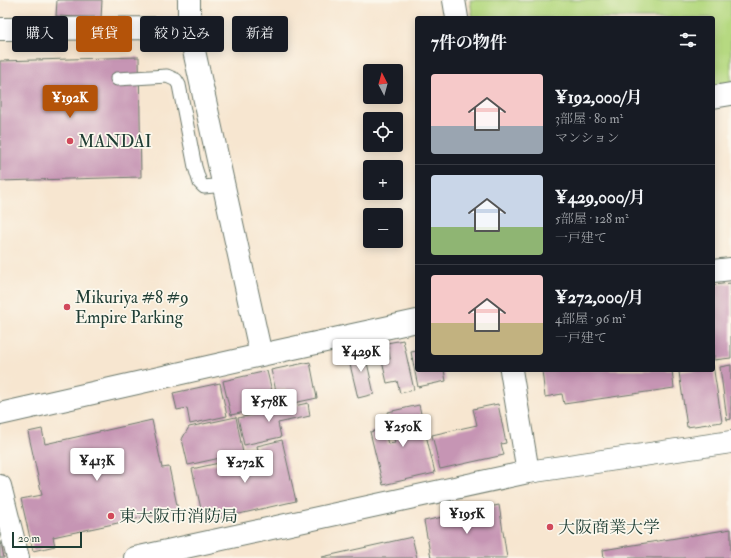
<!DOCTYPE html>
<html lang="ja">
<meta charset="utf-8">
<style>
body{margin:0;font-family:"IM FELL Double Pica","Noto Serif JP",serif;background:#242831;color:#f1f3f6;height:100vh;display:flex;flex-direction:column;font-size:15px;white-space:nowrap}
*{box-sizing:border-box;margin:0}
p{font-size:13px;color:#9ea1a6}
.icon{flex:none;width:22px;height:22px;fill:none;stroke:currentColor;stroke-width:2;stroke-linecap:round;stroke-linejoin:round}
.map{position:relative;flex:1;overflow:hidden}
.sheet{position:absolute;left:415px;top:16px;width:300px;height:356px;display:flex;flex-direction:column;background:#171b24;border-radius:4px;box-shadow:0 2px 10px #0003}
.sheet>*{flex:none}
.banner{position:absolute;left:12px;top:16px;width:343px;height:36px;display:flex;gap:8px}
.needle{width:26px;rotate:354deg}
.fabs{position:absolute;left:363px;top:64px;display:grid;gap:8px}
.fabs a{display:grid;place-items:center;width:40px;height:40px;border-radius:4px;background:#171b24;box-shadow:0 2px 10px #0003;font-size:20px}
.scale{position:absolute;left:12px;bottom:10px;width:70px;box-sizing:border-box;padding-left:4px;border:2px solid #1f3d34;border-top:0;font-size:11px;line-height:14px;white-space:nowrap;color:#1f3d34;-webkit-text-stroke:3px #fbf7ec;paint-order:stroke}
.price{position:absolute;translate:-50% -34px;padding:0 9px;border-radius:4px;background:#fff;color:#222;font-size:13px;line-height:26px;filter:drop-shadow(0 1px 2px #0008)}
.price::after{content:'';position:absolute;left:50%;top:24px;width:12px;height:9px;margin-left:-6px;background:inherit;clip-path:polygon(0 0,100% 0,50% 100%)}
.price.on{background:#b45309;color:#fff}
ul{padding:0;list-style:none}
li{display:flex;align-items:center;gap:12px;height:100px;padding:0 16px}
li+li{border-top:1px solid #363941}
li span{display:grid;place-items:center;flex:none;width:112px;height:80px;border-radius:4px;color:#555}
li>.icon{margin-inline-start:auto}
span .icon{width:48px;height:48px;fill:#fffc;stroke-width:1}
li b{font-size:17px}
h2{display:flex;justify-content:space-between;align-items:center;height:48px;padding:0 16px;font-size:17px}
.pill{padding:0 14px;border-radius:4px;background:#171b24;box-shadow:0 2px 10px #0003;font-size:14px;line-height:36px}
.pill.on{background:#b45309;color:#fff}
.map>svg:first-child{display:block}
.green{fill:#b6d981;stroke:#6a8b5a}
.building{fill:#c695b4}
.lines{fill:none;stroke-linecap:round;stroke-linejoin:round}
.service-casing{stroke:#6b786b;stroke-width:15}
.minor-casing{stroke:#6b786b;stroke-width:24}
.service{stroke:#fff;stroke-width:13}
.minor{stroke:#fff;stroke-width:22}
.poi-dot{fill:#d1495b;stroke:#fbf7ec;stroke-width:1.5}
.labels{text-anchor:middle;stroke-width:3.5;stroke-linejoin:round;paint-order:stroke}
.poi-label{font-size:17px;fill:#1f3d34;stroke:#fbf7ec;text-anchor:start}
</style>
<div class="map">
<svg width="731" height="558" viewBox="0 0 731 558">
<rect width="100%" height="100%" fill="#fbf7ec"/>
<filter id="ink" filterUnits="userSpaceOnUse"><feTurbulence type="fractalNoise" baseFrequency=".025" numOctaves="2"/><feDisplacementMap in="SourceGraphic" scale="8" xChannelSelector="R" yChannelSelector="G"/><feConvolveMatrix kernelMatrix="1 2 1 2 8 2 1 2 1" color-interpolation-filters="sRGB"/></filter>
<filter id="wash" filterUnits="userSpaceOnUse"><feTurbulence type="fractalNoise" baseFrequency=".012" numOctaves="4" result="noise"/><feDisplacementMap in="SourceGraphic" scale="16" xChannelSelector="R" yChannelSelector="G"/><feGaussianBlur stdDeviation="0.9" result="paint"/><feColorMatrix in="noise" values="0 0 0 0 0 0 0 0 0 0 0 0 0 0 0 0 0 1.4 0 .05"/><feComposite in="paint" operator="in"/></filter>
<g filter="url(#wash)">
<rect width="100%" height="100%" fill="#f7e6d0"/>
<path class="green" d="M470,0H731V83L713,86V18H473Z"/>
<g id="blocks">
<path class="building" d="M57,0H102L101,18L56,16Z
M139,57L141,177L0,181V61Z
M731,283V358L714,360L713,285Z
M403,340L414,390L400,393L397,381L387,383L382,361L390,359L387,343Z
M364,349L374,394L358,398L347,352Z
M417,351V370H444L446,381L418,387L411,352Z
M310,362L317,398L289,404L285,389L276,391L271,370Z
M713,365L722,422L687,427L679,372L692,370H713Z
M731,365V419L727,420L720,367Z
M542,370H672L674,388L564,404L562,394L545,397Z
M267,371L272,391L266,392L269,407L231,415L223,381Z
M220,383L227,416L190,424L187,408L177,410L173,393Z
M308,403L310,416L278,423L281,437L244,445L238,418Z
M498,404L506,443L501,444L504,455L440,469L432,435L477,425L473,409Z
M419,405L435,473L383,485L370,432L384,429L388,444L395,443L388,412Z
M236,417L243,453L188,465L182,439L189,427Z
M152,420L162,468L169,467L178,510L53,537L55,546L33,551L21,499L42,495L28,432L42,429L45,444Z
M282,440L296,501L204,522L192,469L259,454L257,446Z
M499,505L507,558H431L424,521Z
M731,529V558H604L603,550Z
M412,537L417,558H322V557Z
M0,542H1L4,558H0Z"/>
</g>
</g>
<g filter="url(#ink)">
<use href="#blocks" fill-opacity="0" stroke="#6b786b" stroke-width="1"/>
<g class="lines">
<defs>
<path id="service" d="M117,79L167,76L176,80L179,85L195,167L200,183L204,187L224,185"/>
<path id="minor" d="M189,0V28L261,355
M454,0L457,18
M0,29L189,28
M713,97L731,94
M713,271L731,269
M511,370L528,472
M0,414L261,355L417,321
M0,486L18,558
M135,558L528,472L731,442"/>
</defs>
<use href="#service" class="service-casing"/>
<use href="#minor" class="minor-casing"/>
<use href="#service" class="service"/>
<use href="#minor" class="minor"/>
</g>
</g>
<g class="poi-dot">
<circle cx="70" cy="141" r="4"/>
<circle cx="67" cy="307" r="4"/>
<circle cx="111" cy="516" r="4"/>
<circle cx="550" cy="527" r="4"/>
</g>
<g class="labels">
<g class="poi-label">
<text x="78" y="147">MANDAI</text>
<text x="75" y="303">Mikuriya #8 #9<tspan x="75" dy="20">Empire Parking</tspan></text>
<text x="119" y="522">東大阪市消防局</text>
<text x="558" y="533">大阪商業大学</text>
</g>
</g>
</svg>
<div class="fabs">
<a><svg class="needle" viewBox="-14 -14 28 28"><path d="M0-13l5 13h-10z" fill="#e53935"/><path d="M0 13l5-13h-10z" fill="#9ea1a6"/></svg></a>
<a><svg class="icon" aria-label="locate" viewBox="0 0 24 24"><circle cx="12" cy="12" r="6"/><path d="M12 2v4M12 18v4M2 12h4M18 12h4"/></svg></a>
<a>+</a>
<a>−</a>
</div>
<div class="scale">20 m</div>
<b class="price on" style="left:70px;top:119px">¥192K</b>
<b class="price" style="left:361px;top:373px">¥429K</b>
<b class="price" style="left:269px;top:423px">¥578K</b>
<b class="price" style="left:403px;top:448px">¥250K</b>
<b class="price" style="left:97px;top:482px">¥413K</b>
<b class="price" style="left:245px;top:484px">¥272K</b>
<b class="price" style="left:467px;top:535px">¥195K</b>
<div class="banner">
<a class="pill">購入</a>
<a class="pill on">賃貸</a>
<a class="pill">絞り込み</a>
<a class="pill">新着</a>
</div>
<section class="sheet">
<h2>7件の物件<svg class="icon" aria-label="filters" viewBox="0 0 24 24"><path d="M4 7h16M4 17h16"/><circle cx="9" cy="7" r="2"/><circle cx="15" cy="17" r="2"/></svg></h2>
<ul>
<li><span style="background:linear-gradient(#f6c9c9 65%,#9aa5b1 0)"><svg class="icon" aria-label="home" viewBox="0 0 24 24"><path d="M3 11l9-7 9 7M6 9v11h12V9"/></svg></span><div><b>¥192,000/月</b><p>3部屋 · 80 m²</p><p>マンション</p></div></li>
<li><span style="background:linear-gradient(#c9d6e8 65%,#8fb573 0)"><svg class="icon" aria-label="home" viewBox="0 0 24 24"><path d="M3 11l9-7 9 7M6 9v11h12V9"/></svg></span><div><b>¥429,000/月</b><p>5部屋 · 128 m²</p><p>一戸建て</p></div></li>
<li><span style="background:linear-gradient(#f6c9c9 60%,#c2b280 0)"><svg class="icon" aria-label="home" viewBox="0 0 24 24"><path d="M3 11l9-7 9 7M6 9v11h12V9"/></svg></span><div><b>¥272,000/月</b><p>4部屋 · 96 m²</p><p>一戸建て</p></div></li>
</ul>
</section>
</div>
